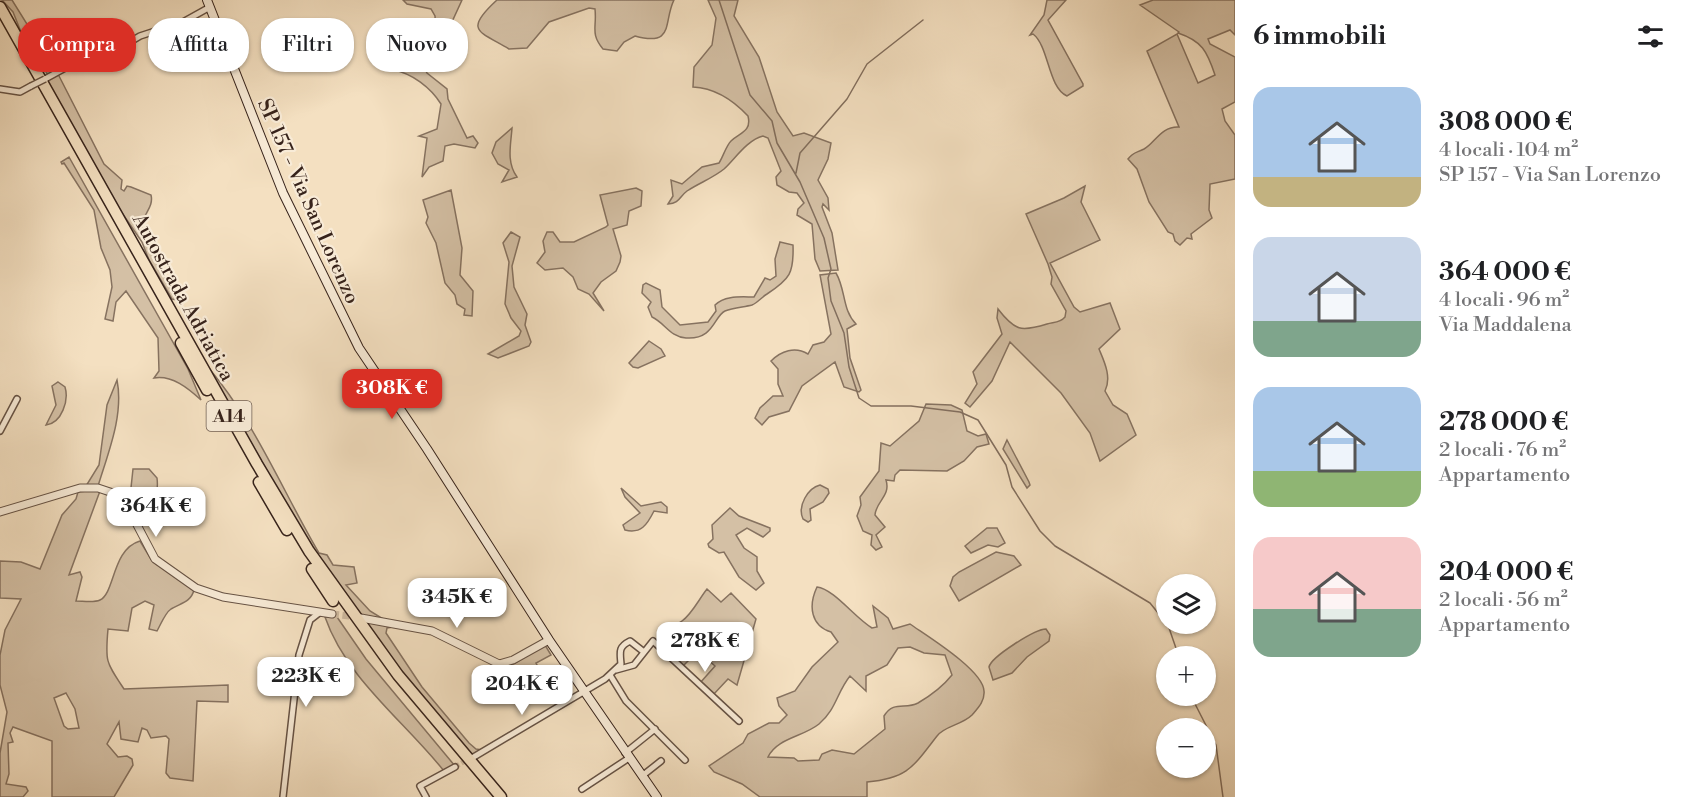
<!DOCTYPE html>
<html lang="it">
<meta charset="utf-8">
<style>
body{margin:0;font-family:"Libre Bodoni",serif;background:#f2f2f2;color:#202124;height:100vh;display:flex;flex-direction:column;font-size:22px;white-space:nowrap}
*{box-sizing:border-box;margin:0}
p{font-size:20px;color:#757577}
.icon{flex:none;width:33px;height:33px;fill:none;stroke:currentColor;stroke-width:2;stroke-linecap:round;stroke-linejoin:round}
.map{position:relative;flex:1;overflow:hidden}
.side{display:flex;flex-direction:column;background:#fff;width:450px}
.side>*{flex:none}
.banner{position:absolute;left:18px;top:18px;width:570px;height:54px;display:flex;gap:12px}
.controls{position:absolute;left:1156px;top:574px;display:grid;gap:12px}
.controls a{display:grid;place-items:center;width:60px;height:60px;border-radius:50%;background:#fff;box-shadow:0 2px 4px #0004;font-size:30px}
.price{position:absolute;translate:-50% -51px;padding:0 14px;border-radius:12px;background:#fff;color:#222;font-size:20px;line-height:39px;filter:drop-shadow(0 2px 3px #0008)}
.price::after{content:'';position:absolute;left:50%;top:36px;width:18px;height:14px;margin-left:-9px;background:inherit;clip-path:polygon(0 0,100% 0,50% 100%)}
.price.active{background:#d93025;color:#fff}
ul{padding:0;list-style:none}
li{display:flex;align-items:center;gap:18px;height:150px;padding:0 18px}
li span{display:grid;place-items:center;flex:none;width:168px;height:120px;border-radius:18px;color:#555}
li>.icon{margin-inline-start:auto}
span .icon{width:72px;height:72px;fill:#fffc;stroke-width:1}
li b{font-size:26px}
h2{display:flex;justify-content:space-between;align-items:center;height:72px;padding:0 18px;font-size:26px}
.chip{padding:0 21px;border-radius:24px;background:#fff;box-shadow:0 2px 4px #0004;font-size:21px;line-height:54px}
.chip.active{background:#d93025;color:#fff}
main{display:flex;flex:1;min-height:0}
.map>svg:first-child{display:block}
.green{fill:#d4c0a5;stroke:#867260;stroke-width:1.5;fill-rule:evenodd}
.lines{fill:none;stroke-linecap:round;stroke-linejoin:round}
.stream{stroke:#826e5d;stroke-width:1.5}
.building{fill:#998571;stroke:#37231b;stroke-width:1.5}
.minor-tunnel{stroke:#cebaa0;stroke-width:5;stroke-dasharray:5 2.5;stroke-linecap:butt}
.tertiary-tunnel{stroke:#cebaa0;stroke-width:7;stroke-dasharray:7 3.5;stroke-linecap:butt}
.minor-casing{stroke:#665244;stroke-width:8}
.tertiary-casing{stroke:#665244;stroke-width:9}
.secondary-casing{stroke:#37231b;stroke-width:10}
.motorway-casing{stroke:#37231b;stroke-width:13}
.minor{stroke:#f8ebd7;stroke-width:5}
.tertiary{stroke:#f8ebd7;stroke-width:7}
.secondary{stroke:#f8ebd7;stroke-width:8}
.motorway{stroke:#f4e0c1;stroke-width:10}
.minor-bridge-casing{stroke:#665244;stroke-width:8;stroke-linecap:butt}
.minor-bridge{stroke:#f8ebd7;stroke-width:5}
.labels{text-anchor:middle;stroke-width:4.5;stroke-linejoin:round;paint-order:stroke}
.shield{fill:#f8ebd7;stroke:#715f53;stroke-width:1.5}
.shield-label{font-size:18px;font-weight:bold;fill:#37231b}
.street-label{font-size:20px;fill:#37231b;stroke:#f8ebd7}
</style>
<main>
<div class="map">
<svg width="1235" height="797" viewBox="0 0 1235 797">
<rect width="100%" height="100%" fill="#f4e0c1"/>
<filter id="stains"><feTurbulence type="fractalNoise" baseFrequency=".00333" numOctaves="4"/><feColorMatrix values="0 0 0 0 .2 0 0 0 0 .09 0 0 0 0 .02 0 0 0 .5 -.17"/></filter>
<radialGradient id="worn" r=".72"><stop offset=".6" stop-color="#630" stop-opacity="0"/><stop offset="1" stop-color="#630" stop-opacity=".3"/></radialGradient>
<path class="green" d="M2,0H12L55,69L48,75L21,32L13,12Z
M403,0H462L445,37L436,33L435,16L431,9L407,4Z
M497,0H674C663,22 675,47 635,36L624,42L617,51L603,49C590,33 597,28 595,9L589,8L549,22L527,48L509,49C479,31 463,31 497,0Z
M708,0H738L734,16L759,57L777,112L793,136L804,133L831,143L828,159L818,180L828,198L829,210L823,204L822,207L832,233L838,270L820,271L815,259L812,224L797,215L798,209L804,203L797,193L789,192L777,185L776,177L781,171L768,138L763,136C747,140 735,159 724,169C713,178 699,183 687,191C679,197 680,203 668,204L673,196L671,180L682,184L702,167L719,163C723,157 726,146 731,141C739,133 752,132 748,116C733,100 715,88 693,87L694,67L712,45L715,25L716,18Z
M1047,0H1066L1048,20L1083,84V86L1067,96C1048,88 1049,46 1033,34L1030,35L1044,15Z
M1153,0H1235V35L1230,30L1208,39L1210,44L1235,57V102L1222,109L1225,121L1235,135V179L1210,184L1209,210L1212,218L1191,234L1192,239L1187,238L1180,245L1175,241L1173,234L1168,232L1149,202L1137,169L1128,159C1133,152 1136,153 1144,149C1155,143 1161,126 1179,127L1147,51L1177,34L1198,83L1215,75C1207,51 1202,41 1178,33L1179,32L1140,5Z
M413,58L422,63L427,73L447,89L448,99L467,138L473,136L478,143L475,148L454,144L445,146L443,161L429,167L422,177L427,138L419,136L437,129L441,104C431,88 412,73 393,70L398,61Z
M58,74L104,164L122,180L121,189L124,191L127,186L131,187L151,195C154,207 143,214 142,226C141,236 170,288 177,300L172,299L149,260L142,242L118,207L46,81Z
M512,128C511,144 506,162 517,177L502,182L509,170L498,164L492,153L496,142Z
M69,157L188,369L201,400C188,388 172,375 154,378L159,371L158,338L126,291L116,302L113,321L105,319L112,287L110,270L101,248L94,210L64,163L62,164L61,162Z
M1085,186L1081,202L1100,240L1050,263L1074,307L1080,312L1110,303L1120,329L1099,349C1104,361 1112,377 1105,391L1113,405L1127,414L1136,435L1100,461L1090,433L1061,393L1010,342L992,381L970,407L965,403L977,384L973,372L1002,334L997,318L998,309C1015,331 1021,332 1047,324C1054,322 1060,323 1065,317L1066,311L1051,284L1052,277L1048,264L1026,214L1064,198Z
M636,188L642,191L641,206L629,211L627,225L613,229L621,256L620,262L616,271L601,282L593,293L604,311L589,294L578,289L573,277L563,268L545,270L537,263L545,252L543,241L547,232H553L560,242H574L606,227L608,225L600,195Z
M451,190L462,248L460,275L473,291L472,316L464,315L465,309L457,304L455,295L445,283L436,243L426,223L428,217L423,200Z
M511,232L520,237L512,266L514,287L527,314L525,325L531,342L529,346L498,358L488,354L519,336L521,331L511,318L505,304L509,262L503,243Z
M780,242L793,245C794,273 790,279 767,294C762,297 757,303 752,305C744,307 733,308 725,311C714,316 714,340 686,338C670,337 665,323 652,317L648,307L651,302L642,293L643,285L646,283L660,290L662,307L680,325L708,322L716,311L715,305C725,295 741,297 754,297L765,278L770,280L776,276L775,259Z
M836,273C846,290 842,310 856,324L847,329L850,358L861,390L859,392L844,387L835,362L802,386L789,411L769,417L762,425L755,418L760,408L773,396H783L778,384V369L771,361C781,351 795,346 808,354L813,345L824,342L831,334L820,275Z
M649,341L661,349L665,356L638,368L633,367L629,363Z
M207,366C255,422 282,490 319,553L327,555L333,565L354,567L357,583L346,585L370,611L383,619L358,615L302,532Z
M117,380C124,415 108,453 98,486H86L99,465L107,405Z
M58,382L65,387C69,400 62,423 46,425L56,405L52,386Z
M926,404L951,405L962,410L967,431L978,436L986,434L989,444L977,447L964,461L947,471L900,470L895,475L894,481L886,480C891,496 876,501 875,515L885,527L876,535L882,547L876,550L871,545L872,535L863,531L857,516L861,505L860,497L879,471L881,443L890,446L919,421Z
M1007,440L1029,482L1030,485L1027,488L1003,449Z
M133,469H149L157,478C159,494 153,507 138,513L130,497Z
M820,485L828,489L829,493L823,502L810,509L811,520L808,522L803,519C797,506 808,488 820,485Z
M621,488L641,506L661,502L667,507V513L654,511C647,525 641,534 625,530L623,525L640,513L625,497Z
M87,491H100L69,575L80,572L82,577L76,601C83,601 94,603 100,600C115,593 112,549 140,541L152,561L194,590C191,602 181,603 171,609C165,613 161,624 157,631L149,629L154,605L145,601L132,608L128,631L108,629C105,662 106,662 124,689L228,685V702L197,701L193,781L170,778L166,773L169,739L166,736L151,738L147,730L142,728L138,742L121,739L119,722L107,744L118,757L127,756L132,759L133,765L114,797H52V741L13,727L10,733L13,742L8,743L9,774L6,784L26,787L28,791L23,797H0V753L7,712L0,685V655L5,630L21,599L0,598V561L21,562L40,569L62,515L76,499L78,492ZM66,693L75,709L79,728L68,729L64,726L54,698Z
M730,508L739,516L770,528V531L763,537L747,528L736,535L744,548L757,557V571L764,583L756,590L739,577L724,552L719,553L709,547L708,544L713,539L712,525Z
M987,528H997L1005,543L998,547L988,545L971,553L965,546Z
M996,552L1014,556L1021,565L959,601L950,586L953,577L959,572Z
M817,587C834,589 855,618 872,628L877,627L873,606L888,618L893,629L910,624C927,636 983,670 984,691C985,701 978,708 972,715C962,725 944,726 937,736C913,767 908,778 867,782V797H760L742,784L714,772L709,766L743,743L748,734L769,723H779L787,715L779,706L777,698L795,691L812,667L838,642L831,632C811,626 808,606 817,587ZM910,647L924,653L945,655L952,675C944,685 930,696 918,703C905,710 894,700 884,716L885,729L854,754L832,750L822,754L819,760L798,761L794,758L768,757C777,738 803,737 819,724C836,710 837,692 850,676L866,691V676L887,665L898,648Z
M707,589L721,602L731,593L756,619L737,685L728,679L713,695L700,683L715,666L698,651L682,667L657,643C664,621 671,630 682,621C692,614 699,599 707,589Z
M332,616L337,617L366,659L455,766L444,771C404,721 346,678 325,617Z
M360,619L393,627L387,628L386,633L422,687L469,743L476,749L482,750L471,756L408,682Z
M1046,629L1050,635L1049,641L1027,657L1012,673L993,680L989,667C991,657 1035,629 1046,629Z
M545,645L551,655L536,663L539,669L515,684L505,669Z"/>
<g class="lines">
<path class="stream" d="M719,0L750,95L772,121L777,143L800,182L824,238L831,269L828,278L831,301L844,333L849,367L859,398L871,406H911L960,412L978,420L1006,465L1012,487L1040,531L1055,546L1150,603L1167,624
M796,173L800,153L847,99L867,64L923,20
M1168,625L1179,657
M1191,696L1216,745L1223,797"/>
</g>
<path class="building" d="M539,669L550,684L529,697L518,682Z"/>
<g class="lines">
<path class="minor-tunnel" d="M455,767L470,758"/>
<path class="tertiary-tunnel" d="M332,614L358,617"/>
<defs>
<path id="minor" d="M45,79L67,67L108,55L140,36L183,22L210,7
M0,89L20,92L31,86
M0,431L17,399
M616,670L634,665L653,641L739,721
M610,675L626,701L685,760
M625,753L655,729
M472,758L605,679L621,664C620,652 618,647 630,641L644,652
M642,776L661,761
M582,789L629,758
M283,797L299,655L310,620L319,613
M426,797L420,786L455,767"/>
<path id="tertiary" d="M0,512L80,488H98L113,493L125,502L155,559L196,588L223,597L332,614
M361,618L432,631L499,664L513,660L549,640"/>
<path id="secondary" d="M207,0L283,193L359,348L427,449L549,640L657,797"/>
<path id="motorway" d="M0,7L257,464L309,551L398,675L501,797
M181,343L207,390
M259,482L287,530
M312,569L333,601"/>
</defs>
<use href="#minor" class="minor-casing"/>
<use href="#tertiary" class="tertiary-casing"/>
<use href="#secondary" class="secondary-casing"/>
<use href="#motorway" class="motorway-casing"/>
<use href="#minor" class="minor"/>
<use href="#tertiary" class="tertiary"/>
<use href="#secondary" class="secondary"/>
<use href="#motorway" class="motorway"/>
<defs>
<path id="minor-bridge" d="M31,86L45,79"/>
</defs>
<use href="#minor-bridge" class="minor-bridge-casing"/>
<use href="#minor-bridge" class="minor-bridge"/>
</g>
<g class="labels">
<rect class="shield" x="206.5" y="401" width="45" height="30" rx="4.5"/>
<g class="shield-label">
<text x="229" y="422">A14</text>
</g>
<g class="street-label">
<text transform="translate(309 201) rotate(66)" y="7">SP 157 - Via San Lorenzo</text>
<text transform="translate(184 297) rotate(61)" y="7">Autostrada Adriatica</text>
</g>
</g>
<rect width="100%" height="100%" filter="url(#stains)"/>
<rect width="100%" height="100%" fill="url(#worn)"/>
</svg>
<div class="controls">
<a><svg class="icon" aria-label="layers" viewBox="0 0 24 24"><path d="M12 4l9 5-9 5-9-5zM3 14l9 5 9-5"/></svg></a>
<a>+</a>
<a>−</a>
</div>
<b class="price active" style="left:392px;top:420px">308K €</b>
<b class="price" style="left:156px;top:538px">364K €</b>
<b class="price" style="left:457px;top:629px">345K €</b>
<b class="price" style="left:705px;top:673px">278K €</b>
<b class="price" style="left:306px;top:708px">223K €</b>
<b class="price" style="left:522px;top:716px">204K €</b>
<div class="banner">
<a class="chip active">Compra</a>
<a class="chip">Affitta</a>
<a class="chip">Filtri</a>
<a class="chip">Nuovo</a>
</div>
</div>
<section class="side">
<h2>6 immobili<svg class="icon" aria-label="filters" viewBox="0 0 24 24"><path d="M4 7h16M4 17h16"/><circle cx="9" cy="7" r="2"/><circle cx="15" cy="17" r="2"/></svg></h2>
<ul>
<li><span style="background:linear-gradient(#a9c7e8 75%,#c2b280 0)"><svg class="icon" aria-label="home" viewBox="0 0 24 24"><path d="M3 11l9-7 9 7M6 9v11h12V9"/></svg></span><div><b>308 000 €</b><p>4 locali · 104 m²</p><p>SP 157 - Via San Lorenzo</p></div></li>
<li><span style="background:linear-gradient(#c9d6e8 70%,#7fa58c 0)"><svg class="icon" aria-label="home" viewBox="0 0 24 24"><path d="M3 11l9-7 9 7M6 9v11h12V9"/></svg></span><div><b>364 000 €</b><p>4 locali · 96 m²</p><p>Via Maddalena</p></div></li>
<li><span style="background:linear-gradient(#a9c7e8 70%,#8fb573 0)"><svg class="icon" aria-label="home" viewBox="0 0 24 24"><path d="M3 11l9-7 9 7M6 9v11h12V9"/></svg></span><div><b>278 000 €</b><p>2 locali · 76 m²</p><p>Appartamento</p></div></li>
<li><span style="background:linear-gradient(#f6c9c9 60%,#7fa58c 0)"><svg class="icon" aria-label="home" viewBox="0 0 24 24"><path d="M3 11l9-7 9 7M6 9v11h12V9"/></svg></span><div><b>204 000 €</b><p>2 locali · 56 m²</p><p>Appartamento</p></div></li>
</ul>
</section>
</main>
